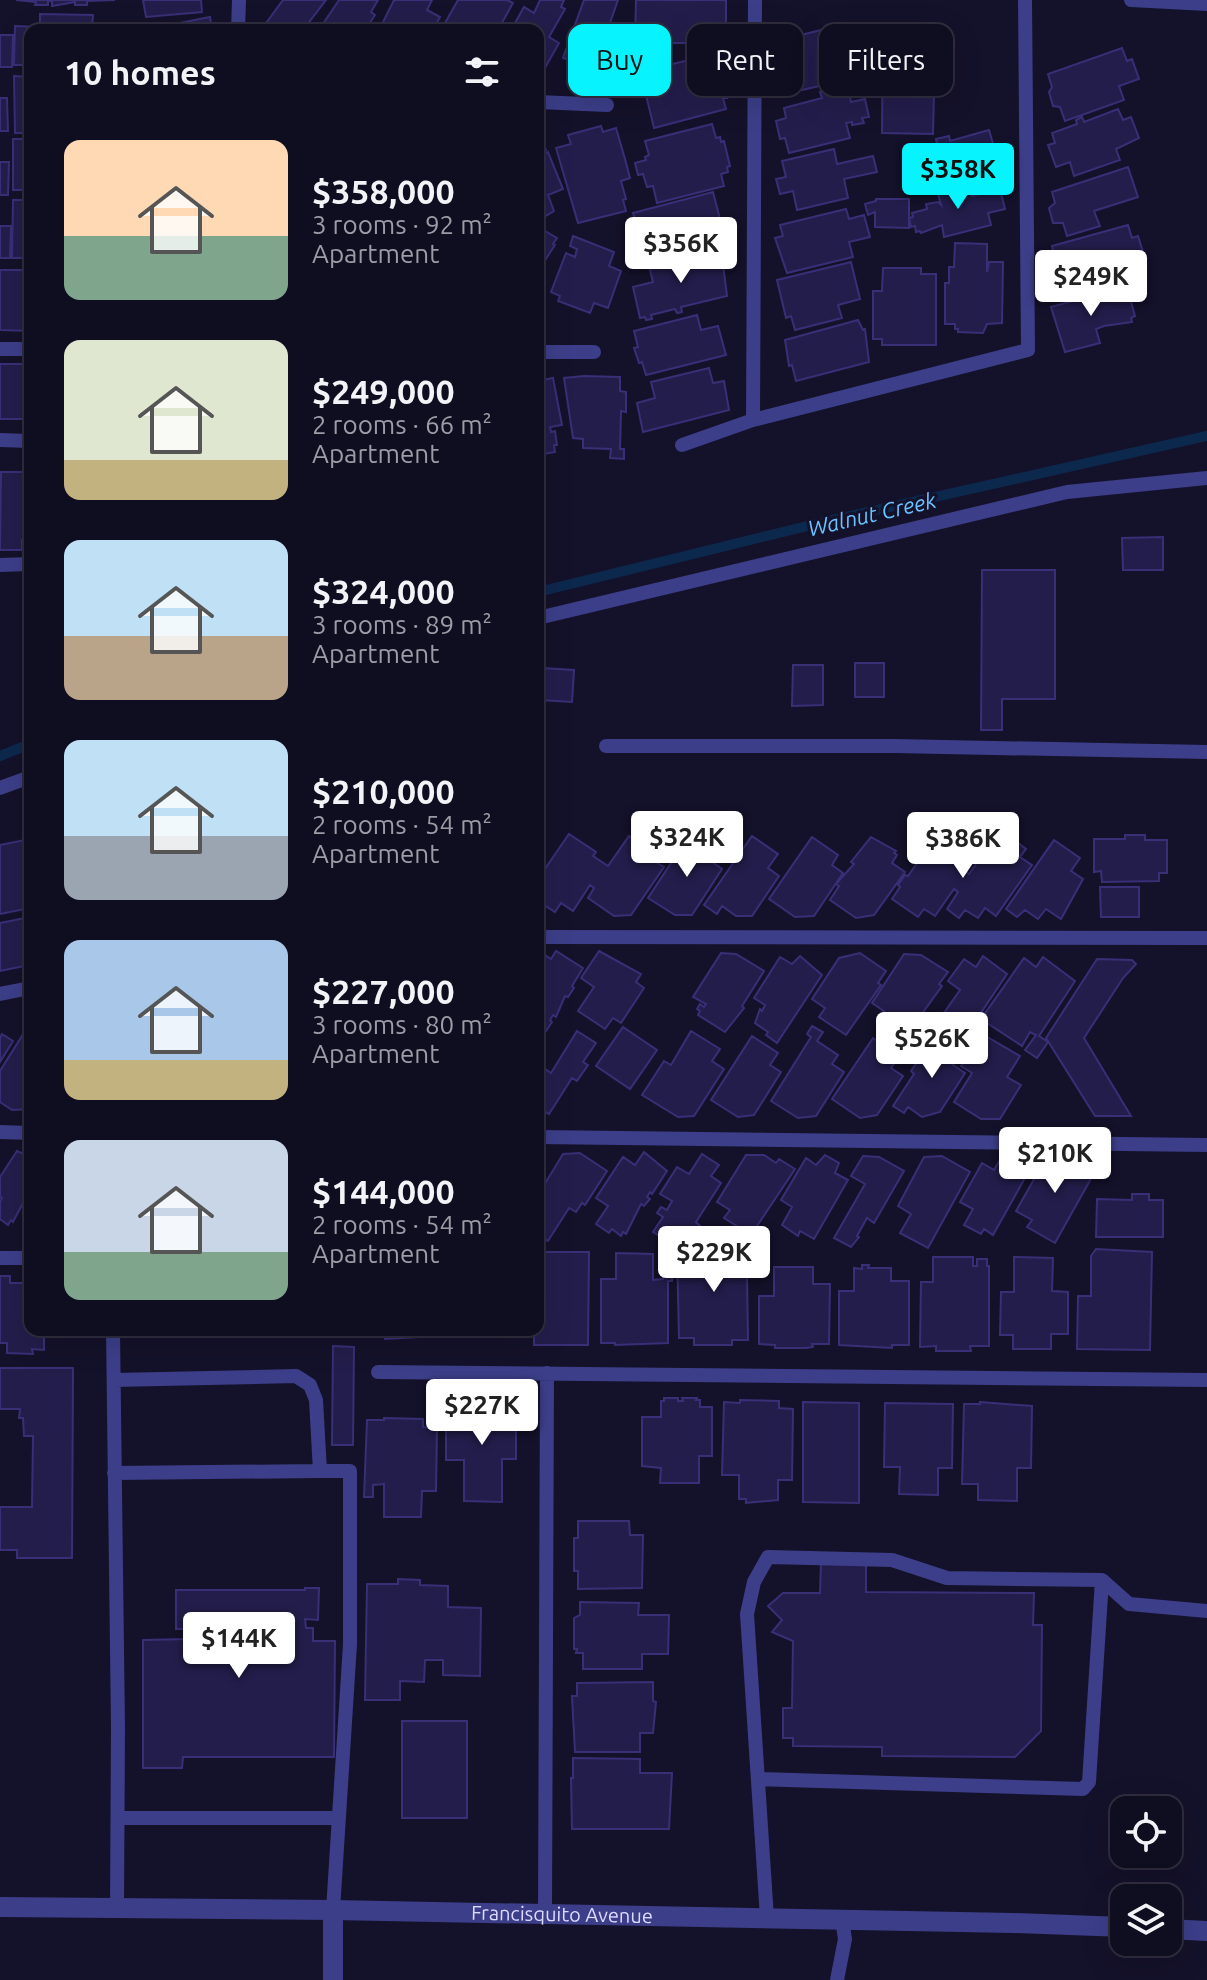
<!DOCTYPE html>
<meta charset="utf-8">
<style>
body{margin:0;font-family:Ubuntu,sans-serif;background:#1d1b2d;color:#f1f3f6;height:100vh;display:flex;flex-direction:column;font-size:30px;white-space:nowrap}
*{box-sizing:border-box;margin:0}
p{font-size:26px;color:#9b9ca5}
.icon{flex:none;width:44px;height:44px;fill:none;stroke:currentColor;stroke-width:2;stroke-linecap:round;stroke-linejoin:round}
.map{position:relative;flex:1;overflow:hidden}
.details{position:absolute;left:24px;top:24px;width:520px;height:1312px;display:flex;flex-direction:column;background:#0f0d20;border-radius:16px;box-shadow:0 8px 32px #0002,0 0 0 2px #2f2d3e}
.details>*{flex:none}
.hud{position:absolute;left:568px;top:24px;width:518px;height:72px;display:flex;gap:16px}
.tools{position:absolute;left:1110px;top:1796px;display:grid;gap:16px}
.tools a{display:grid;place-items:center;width:72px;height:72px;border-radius:16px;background:#0f0d20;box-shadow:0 8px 32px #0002,0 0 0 2px #2f2d3e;font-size:40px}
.price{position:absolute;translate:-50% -68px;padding:0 18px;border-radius:8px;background:#fff;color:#222;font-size:26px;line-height:52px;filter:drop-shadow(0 2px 4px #0008)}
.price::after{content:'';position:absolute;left:50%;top:48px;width:24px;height:18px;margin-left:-12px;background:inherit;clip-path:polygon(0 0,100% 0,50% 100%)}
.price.current{background:#07f4fe;color:#111}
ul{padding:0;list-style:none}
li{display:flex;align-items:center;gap:24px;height:200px;padding:0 40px}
li span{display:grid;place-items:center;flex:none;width:224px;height:160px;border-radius:16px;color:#555}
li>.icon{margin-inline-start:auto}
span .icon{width:96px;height:96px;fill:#fffc;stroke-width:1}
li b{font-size:34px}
h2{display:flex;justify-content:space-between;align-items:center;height:96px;padding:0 40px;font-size:34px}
.pill{padding:0 28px;border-radius:16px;background:#0f0d20;box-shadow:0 8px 32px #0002,0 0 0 2px #2f2d3e;font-size:28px;line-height:72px}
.pill.current{background:#07f4fe;color:#111}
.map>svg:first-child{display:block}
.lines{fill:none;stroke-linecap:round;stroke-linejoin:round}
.stream{stroke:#0d284d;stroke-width:10}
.building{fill:#231d4b;stroke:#392f77;stroke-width:2}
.service{stroke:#3c3e89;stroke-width:14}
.minor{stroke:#3c3e89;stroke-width:20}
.tertiary{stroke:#3c3e89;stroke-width:20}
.labels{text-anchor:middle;stroke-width:6;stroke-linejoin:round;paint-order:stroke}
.street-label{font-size:20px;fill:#dcdaff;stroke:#14112a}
.water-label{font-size:22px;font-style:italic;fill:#69c2fe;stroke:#14112a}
</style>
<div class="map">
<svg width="1207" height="1980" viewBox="0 0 1207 1980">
<rect width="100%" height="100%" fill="#14112a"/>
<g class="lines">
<path class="stream" d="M538,592L832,520L1207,436
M0,756L30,744"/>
</g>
<path class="building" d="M16,0H115L87,1V5H75V2L52,6V1H48V5H35L36,2Z
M143,0H201L202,12L146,17Z
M283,0H326L303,30H261Z
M339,0H378L371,12L375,15L365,30H319Z
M394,0H432L427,10L440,17L433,30H379Z
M458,0H507L513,3L498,30H441Z
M540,0H564L561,7L565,9L549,37L559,43L541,75L538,73V30H511L524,7L534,13Z
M584,0H618L610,23L624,28L608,71L600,68L603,58L597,56L593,69L563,58Z
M636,0H726V29H722V43H635Z
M40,14L93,15L92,28L115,30H30V65H14L15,26L40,27Z
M210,17L212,30H145Z
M825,29L826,35L852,29L860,60L851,62L854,78L802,90L799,75L794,76L787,44L795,43L793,37Z
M883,30H928L927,93H934L933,134L882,133Z
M0,35H13L12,67H0Z
M1122,48L1127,61L1132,59L1139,79L1119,86L1124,100L1065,121L1060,107L1053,106L1049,92L1052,87L1048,74Z
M702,57L705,71L717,68L720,72L727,98H723L726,109L654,128L645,91L651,89L647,70Z
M14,76L30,77V133H15Z
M847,85L851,102L865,99L869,117L862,118L864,123L852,125V122L846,123L850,138L789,153L785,138L780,139L776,121L786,118L784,108L822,98L820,92Z
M0,98H7L8,131H0Z
M1118,109L1123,120L1131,117L1139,138L1116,149L1120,160L1074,176L1070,162L1056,167L1048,145L1055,143L1052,133L1077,124L1076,120L1082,117L1084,122Z
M712,124L716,138L720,137L721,142L724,141L730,166L727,167L728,172L721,174L724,186L657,203L653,186L647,187L643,174L638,175L635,163L646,160L645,157L649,155L645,141Z
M601,126L603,132L616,128L625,159L630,178L621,181L626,199L623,200L626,211L578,223L556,148L571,144L568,135Z
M989,130L1000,167L965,176L966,180L951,185L950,180L936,184L926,147L937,144L936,139L949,136L950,141Z
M538,138L539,142L542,141L546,150L542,151L543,154L548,152L563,189L548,195L554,211L542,218L541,216L538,217Z
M13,139H30V190H13Z
M834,149L837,164L873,156L877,172L844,179L848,198L797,210L793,191L780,194L776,179L786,177L782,161Z
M0,162H9L8,195H0Z
M1128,167L1138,197L1094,211L1100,226L1067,236L1063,223H1053L1049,208L1055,203L1052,192Z
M968,182L972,196L1000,189L1005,209L988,213L991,225L944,237L942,225L921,233L920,231L916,232L915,226L911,227L909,218L913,217L912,213L927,209L926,204L938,202L941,205L937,190Z
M713,192L721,223L718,224L720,229H722L726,242L646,262L633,213Z
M876,199H909V228L875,227V212L868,215L865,204L876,201Z
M13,200H30V258H12Z
M846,209L849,219L864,215L870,237L849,242L853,257L787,273L775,238L783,236L780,225Z
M1128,225L1132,238L1138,236L1144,255L1108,265L1113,281L1075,292L1071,277L1051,282L1046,263L1055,260L1052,246Z
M0,226H11L10,258H0Z
M540,228L557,238L553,244L555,245L538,271V232Z
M573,236L614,252L609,266L621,271L608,308L594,303L590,313L558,301L560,296L551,292L566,253L575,257L577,249L570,246Z
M955,243L987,244V272L989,262H1003L1002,323L987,324L983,333L958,332V329H955V324H945V283H949V267H954Z
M716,250L719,265L723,264L727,296L681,307L682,312L677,313L675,309L651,315L652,319L646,320L645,317L640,318L633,287L653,282L649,266Z
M851,262L860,299L838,305L842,318L795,330L791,316L786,318L777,280Z
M883,268H921V274H936V345H882V339H873V291H882Z
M0,270H30V331L0,330Z
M1121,288L1124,300L1130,298L1135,316L1131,318L1132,322L1104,326L1096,329L1100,343L1065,352L1051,307Z
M697,315L701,330L718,326L726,355L646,375L642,362L639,363L634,348L638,347L634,331Z
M858,320L863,330L865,329L869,362L796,381L792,365L789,366L785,340Z
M0,364H30V419H0Z
M538,364L543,380L553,378L562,425L550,427L551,432L555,431L557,445H554L555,452L538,455Z
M709,368L713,383L724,381L729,410L643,432L637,403L655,398L651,382Z
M584,376L620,377V391L626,392V412L621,411L620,449H624V459L610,458L611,449L583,448V439L573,438L564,378Z
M1,472H23V484H30V522H27V540H22V550H0Z
M1163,537V570H1123L1122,538Z
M982,570H1055V699H1002V730H981Z
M855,663H884V697H855Z
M793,665H823V705L792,706Z
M542,668L574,670L572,702L540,700Z
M569,834L596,852L593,856L608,866L629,836L654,853L651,859L664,867L631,915L614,916L588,898L594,888L590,885L573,911L561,903L555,912L538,901V879Z
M1125,835H1145V840H1167V873H1159V881L1102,882L1101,871L1094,872V839H1125Z
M689,836L716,854L711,861L722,869L692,915H675L648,898Z
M752,836L778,854L768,868L779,876L752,916H736L722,906L717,914L704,905Z
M812,837L838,855L832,865L843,873L814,916L795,917L769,899Z
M871,837L896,851L894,853L897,855L892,863L905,872L874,915L856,918L830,900L839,886L836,884L854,864L851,862Z
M935,838L958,851L957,853L972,864L966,872L969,874L994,838L1007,848L1013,839L1026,849L1020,857L1032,865L996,916L985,908L978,918L965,910L959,918L947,909L958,892L954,889L935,916L924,909L918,917L892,899L900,887L898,885L905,875L908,876L920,859L917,858L924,847L927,849Z
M30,839V892L25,893L26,898L30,897V908L0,914V845Z
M1054,840L1080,858L1071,871L1083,879L1061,919L1046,909L1038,919L1025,910L1017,917L1006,909Z
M1100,887H1139V917H1101Z
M30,917V949L25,950L29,965L0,971V923Z
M539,951L551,959L556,951L583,968L572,986L574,988L568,997L565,996L556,1017L553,1015L550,1020L552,1022L546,1031L542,1032L538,1029Z
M599,951L641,974L636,982L644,988L621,1023L613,1018L605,1029L578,1011L594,987L581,978Z
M721,953L736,954L764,971L742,1006L744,1008L725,1032L698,1015L700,1011L697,1009L700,1004L704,1007L706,1004L693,997Z
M860,953L886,971L878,983L881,985L846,1035L819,1017L825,1008L812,999L839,958Z
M904,954L921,955L948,972L939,984L942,986L906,1036L879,1018L884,1011L872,1003Z
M800,956L822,975L777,1043L766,1035L768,1032L755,1023L760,1009L762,1011L765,1005L754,998L780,957L792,964Z
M983,956L1007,974L964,1038L939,1020L960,990L948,981L964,959L976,967Z
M1043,957L1075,981L1039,1036L1048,1042L1037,1058L1025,1050L1036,1035L1030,1032L1022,1046L981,1019L1024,958L1036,967Z
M1097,959L1132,960L1136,964L1123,978L1084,1038L1131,1116H1095L1046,1038Z
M812,1026L823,1032L817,1041L838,1055L832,1064L844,1072L816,1116L798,1118L771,1101L811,1037L807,1034Z
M623,1027L657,1050L630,1089L596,1066Z
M27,1028L30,1030V1109L12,1110L0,1102V1071Z
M577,1031L596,1043L583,1062L588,1065L577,1081L572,1078L549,1114L538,1107V1071L542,1074L545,1069L551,1073Z
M691,1031L720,1049L712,1061L724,1069L694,1116L678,1117L642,1095L664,1061L671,1065Z
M2,1034L13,1041L0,1062V1038Z
M984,1035L1020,1056L1007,1077L1021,1085L1000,1119H981L954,1102L972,1073L961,1066Z
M752,1036L778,1053L770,1065L781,1072L754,1115L738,1117L711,1100Z
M935,1036L948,1045L951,1041L964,1049L953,1065L965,1073L940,1112L922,1117L908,1107L904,1113L893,1106L914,1074L911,1071Z
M873,1038L900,1055L891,1068L903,1076L877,1115L860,1118L832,1099Z
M17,1151L30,1157V1205L24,1201L13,1222L11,1220L8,1225L0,1219V1202L2,1198L0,1197V1177Z
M644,1152L667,1171L652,1194L650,1192L647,1197L650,1199L644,1206L641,1204L626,1234L623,1232L621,1236L612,1229L609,1233L596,1224L608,1206L596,1198L623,1157L635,1165Z
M580,1153L607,1171L585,1205L582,1203L576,1212L569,1208L548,1241L538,1235V1221L541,1216L538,1214V1195L563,1154Z
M702,1154L719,1165L711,1176L721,1183L696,1222L701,1227L692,1241L676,1231L669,1242L653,1232L663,1217L657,1213L661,1207L667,1210L672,1201L660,1194L677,1167L689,1174Z
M746,1155H764L776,1163L779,1159L795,1169L751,1235L724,1218L730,1210L717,1202Z
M825,1155L839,1163L835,1173L848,1180L814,1239L800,1231L798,1236L782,1225L792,1207L781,1200L806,1158L816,1165Z
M863,1156L879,1157L904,1171L874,1223L867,1218L857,1236L859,1237L851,1247L834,1238L865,1184L851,1176Z
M942,1156L970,1172L928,1248L900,1233L911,1214L898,1206L924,1157Z
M1001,1158L1018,1167L1015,1173L1025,1178L993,1235L984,1229L981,1234L964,1225L973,1209L960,1202L982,1163L994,1170Z
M1046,1158H1065L1079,1166L1082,1160L1097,1168L1055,1243L1027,1227L1032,1220L1016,1211Z
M1132,1194H1149V1200H1163V1237H1096L1097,1199L1132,1200Z
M694,1246H749V1249L752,1248L753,1275H747L748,1340H732V1345H694V1338H679L677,1250L694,1249Z
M663,1247L673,1248L672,1281H668V1343L615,1345V1343H601V1279H616V1253L653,1254V1280L663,1279Z
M1096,1249L1152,1252L1150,1350L1077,1349L1078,1296H1091V1256Z
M538,1252H589L588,1345H534V1330H538Z
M933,1257H973V1266H977V1259H987V1266H989V1346H970L971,1351H936V1346L920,1347L921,1282H933Z
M1014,1257L1053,1258L1052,1291L1068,1292V1334H1051V1349H1013V1335H1000L1001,1292H1014Z
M862,1265H869L868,1268H891V1281H909V1345H892V1348L839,1345V1291H854V1268L862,1269Z
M774,1267H813V1284H830L829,1344H812L813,1347L806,1348H775V1345L759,1344V1296H774Z
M0,1276H10V1283H30V1330H44V1350L32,1349L33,1354L7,1353V1343H0Z
M367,1330H436V1336L385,1339V1336H367Z
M333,1346L354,1347L353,1445H332Z
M0,1368H73L72,1558H17V1550H0V1507H32L33,1436H24L23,1418H19L20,1409H0Z
M664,1398H678V1401H683L682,1398H697L696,1400H700V1407H712V1456H699V1483H660L661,1468L642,1466V1417H661V1401H664Z
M740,1400L779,1401V1408L793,1409L792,1480H778V1500L746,1503V1499H739V1475H722L724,1402L740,1403Z
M803,1402L859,1403V1503L803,1502Z
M980,1402L1032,1406L1031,1468H1017V1501L978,1500V1484H962L964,1404H980Z
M464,1403H503L502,1410L516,1411V1459H502V1502L464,1501V1460H446V1411H464Z
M885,1403L953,1404L952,1468H938V1495L899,1494L900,1467H884Z
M384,1418L423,1419V1427L437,1428L436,1491H422L421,1517H384V1484L373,1485V1497H364L367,1420H384Z
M578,1521H629L630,1535H643L642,1588L578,1589V1571H574V1538H578Z
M821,1562H866V1592L1034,1593L1033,1625H1042L1041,1731L1015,1757L882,1756V1747L793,1746V1738H783V1708H792L793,1641L772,1632L782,1620L768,1606L783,1593H820Z
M398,1579L420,1580V1585L448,1586V1607L481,1608L480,1676L443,1675V1660H425L424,1682L400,1681V1700H365L367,1584H398Z
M305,1588H319L318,1620L305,1619L306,1628H313V1641H335L334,1757H183L182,1768H143V1640L188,1639L189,1629H176V1590H305Z
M580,1602L639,1603L638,1615H669L668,1654H642V1669H583V1653H576L577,1649H574V1618L580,1615Z
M653,1682V1701L656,1702L653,1733H640V1752H575L572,1696H577V1683Z
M402,1721H467V1818H402Z
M573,1758L640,1759V1773H672L669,1829H572L571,1778H573Z"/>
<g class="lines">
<path class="service" d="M1131,0L1207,4
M238,30L239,0
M538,102L607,105
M0,349H30
M538,352H594
M753,420L755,0
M0,440L29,441
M682,445L753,420L1028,350L1025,0
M0,565L30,564
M538,618L1067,492L1207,478
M606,746H894L1207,752
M0,788L30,777
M538,937L1207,938
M0,994L30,988
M0,1132L30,1133
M538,1137L1207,1145
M0,1258H30
M113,1330L118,1728L117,1908
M378,1372L1207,1380
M114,1380L296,1376L310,1385L316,1400L320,1471H350V1644L333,1910
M114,1473L320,1471
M1102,1580L1129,1604L1207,1611
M758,1779L1083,1789L1089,1782L1102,1580L947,1578L892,1560L768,1557L754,1582L747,1614L767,1918
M119,1818H338
M545,1914L547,1373
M837,1980L845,1939L842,1920"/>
<path class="minor" d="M333,1980V1910"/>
<g class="tertiary">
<path id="s1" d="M0,1907L333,1910L1013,1923L1124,1927"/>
<path d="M1168,1929L1207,1931"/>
</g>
</g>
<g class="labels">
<g class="street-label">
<text dy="7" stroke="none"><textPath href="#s1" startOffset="562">Francisquito Avenue</textPath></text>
</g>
<g class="water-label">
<text transform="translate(872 514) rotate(-13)" y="8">Walnut Creek</text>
</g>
</g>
</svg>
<div class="tools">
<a><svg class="icon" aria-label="locate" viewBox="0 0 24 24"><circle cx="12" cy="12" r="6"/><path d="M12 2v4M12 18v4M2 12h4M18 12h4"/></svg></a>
<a><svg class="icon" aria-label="layers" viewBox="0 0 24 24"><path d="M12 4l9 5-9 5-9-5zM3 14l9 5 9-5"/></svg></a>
</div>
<b class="price current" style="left:958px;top:211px">$358K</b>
<b class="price" style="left:681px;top:285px">$356K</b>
<b class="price" style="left:1091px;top:318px">$249K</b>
<b class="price" style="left:687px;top:879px">$324K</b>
<b class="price" style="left:963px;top:880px">$386K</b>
<b class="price" style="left:932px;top:1080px">$526K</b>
<b class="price" style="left:1055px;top:1195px">$210K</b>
<b class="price" style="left:714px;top:1294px">$229K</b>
<b class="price" style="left:482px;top:1447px">$227K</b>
<b class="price" style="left:239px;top:1680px">$144K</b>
<div class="hud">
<a class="pill current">Buy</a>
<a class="pill">Rent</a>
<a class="pill">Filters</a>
</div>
<section class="details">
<h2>10 homes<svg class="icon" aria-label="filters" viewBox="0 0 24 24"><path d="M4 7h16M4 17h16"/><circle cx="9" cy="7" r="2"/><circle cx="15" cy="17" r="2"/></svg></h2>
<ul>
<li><span style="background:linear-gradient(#ffd9b3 60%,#7fa58c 0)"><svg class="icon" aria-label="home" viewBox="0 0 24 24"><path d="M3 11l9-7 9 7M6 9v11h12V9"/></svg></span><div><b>$358,000</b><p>3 rooms · 92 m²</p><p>Apartment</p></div></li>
<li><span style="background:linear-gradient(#dfe7d0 75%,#c2b280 0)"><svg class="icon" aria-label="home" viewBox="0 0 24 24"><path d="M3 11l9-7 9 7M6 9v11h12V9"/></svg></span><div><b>$249,000</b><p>2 rooms · 66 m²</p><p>Apartment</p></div></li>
<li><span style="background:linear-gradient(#bfe0f5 60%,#b9a48a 0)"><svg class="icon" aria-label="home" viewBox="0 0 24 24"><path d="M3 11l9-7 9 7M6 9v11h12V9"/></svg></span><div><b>$324,000</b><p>3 rooms · 89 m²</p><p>Apartment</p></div></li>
<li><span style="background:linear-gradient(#bfe0f5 60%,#9aa5b1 0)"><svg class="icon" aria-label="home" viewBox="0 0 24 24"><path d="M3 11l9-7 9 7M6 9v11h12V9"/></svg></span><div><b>$210,000</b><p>2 rooms · 54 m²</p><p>Apartment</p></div></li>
<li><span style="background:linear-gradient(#a9c7e8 75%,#c2b280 0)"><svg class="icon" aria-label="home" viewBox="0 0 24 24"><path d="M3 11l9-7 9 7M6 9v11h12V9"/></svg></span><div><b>$227,000</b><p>3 rooms · 80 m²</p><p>Apartment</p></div></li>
<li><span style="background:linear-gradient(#c9d6e8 70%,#7fa58c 0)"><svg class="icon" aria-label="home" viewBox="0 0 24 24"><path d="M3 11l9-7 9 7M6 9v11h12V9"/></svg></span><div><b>$144,000</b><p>2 rooms · 54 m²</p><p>Apartment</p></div></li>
</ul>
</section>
</div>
